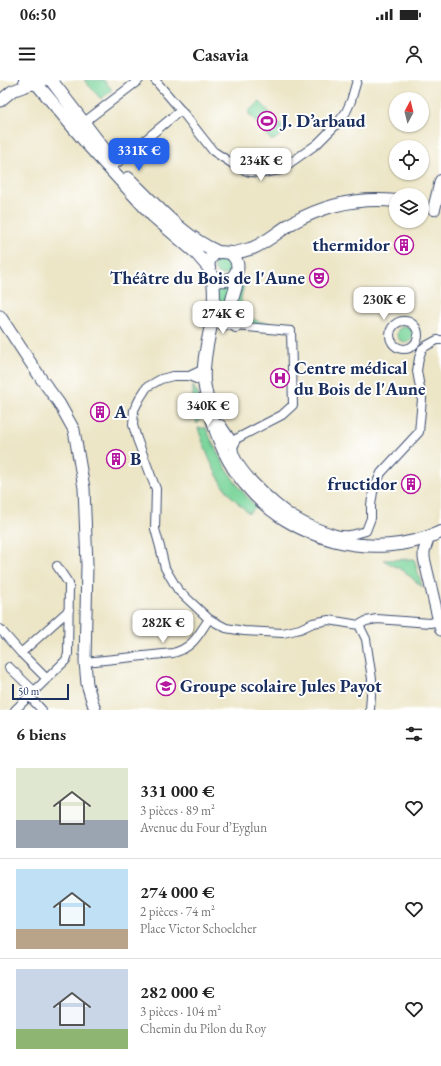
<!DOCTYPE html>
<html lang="fr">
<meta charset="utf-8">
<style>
body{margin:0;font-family:"EB Garamond",serif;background:#f2f2f2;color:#222;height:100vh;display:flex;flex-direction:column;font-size:15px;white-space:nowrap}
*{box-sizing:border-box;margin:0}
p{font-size:13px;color:#767676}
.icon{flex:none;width:22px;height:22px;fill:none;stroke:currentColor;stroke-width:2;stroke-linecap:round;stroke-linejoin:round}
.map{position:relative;height:630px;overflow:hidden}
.sheet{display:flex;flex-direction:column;background:#fff;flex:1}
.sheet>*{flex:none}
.needle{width:26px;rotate:7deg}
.fabs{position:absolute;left:389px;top:12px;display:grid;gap:8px}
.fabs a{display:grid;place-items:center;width:40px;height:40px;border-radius:50%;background:#fff;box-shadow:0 1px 3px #0004;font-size:20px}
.scale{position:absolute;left:12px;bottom:10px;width:57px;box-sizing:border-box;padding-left:4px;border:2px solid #1b2f5e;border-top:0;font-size:11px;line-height:14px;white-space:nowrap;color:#1b2f5e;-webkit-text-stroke:3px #fff;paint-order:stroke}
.price{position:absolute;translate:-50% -34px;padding:0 9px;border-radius:8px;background:#fff;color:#222;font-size:13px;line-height:26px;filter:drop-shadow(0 1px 2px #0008)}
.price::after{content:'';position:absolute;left:50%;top:24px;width:12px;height:9px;margin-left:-6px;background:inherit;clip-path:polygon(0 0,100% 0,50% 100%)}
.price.selected{background:#2563eb;color:#fff}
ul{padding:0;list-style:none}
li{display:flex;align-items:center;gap:12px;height:100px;padding:0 16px}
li+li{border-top:1px solid #e0e0e0}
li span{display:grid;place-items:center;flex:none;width:112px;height:80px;border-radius:0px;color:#555}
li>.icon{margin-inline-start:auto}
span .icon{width:48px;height:48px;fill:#fffc;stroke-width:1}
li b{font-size:17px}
h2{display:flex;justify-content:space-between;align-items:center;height:48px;padding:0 16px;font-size:17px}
.status{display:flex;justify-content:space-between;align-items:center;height:28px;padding:0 20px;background:#fff;direction:ltr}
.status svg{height:11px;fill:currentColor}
header{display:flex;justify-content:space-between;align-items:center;height:52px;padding:0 16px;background:#fff;font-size:18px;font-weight:700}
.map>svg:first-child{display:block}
.green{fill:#7bd59b;stroke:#4b827c}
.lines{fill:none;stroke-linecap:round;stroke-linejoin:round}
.minor-casing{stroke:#3a4a6e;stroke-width:10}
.tertiary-casing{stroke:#3a4a6e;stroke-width:13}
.secondary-casing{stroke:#3a4a6e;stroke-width:14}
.minor{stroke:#fff;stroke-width:8}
.tertiary{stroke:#fff;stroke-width:11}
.secondary{stroke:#fff;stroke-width:12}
.labels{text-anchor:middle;stroke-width:4;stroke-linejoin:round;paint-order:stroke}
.poi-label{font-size:18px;font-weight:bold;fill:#1b2f5e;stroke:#fff;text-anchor:start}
</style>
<div class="status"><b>06:50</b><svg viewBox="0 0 49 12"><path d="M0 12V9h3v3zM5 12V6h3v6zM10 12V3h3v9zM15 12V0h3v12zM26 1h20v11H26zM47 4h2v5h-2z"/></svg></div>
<header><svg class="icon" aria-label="menu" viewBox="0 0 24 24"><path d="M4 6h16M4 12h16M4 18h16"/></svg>Casavia<svg class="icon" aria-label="person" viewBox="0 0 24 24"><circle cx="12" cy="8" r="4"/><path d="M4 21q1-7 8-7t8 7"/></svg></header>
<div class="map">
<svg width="441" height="630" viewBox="0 0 441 630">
<rect width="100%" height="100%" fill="#fff"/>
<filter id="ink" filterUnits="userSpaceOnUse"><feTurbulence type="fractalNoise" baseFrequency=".025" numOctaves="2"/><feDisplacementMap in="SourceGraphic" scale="8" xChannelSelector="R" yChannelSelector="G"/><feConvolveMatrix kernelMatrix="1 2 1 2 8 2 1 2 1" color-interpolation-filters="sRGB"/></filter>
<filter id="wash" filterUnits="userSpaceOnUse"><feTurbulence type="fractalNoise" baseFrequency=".012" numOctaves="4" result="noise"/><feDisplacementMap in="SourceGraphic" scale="16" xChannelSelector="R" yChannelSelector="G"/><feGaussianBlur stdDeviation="0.9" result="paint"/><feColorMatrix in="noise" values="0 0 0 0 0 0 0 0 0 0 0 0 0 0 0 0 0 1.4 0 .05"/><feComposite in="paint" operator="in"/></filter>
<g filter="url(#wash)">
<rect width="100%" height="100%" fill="#ece5c6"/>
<path class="green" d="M84,0H104L112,10L101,19Z
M260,22L285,49L284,52L274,60H271L249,34V31Z
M214 186a9 9 0 1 1 18 0a9 9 0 1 1-18 0Z
M240,202L245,204C234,229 248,242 273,244L270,246L240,244L236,221Z
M232,203L230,236L228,241L224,242L216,241V206Z
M397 254a8 8 0 1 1 16 0a8 8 0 1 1-16 0Z
M193,306L198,314L200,328L198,329L200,335H203L197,344L193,325Z
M198,348H206C220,381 232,401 256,427L249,433C243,428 237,422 231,416C215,397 206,372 198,348Z
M414,479L422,507L404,491L383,480Z"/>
</g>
<g filter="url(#ink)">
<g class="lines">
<defs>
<path id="minor" d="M155,0L184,34L213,71L239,88L250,92L263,93L280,90L317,64L337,44L346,32L351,21L357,0
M83,43L139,0
M116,84L181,30
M390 255a14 14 0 1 1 28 0a14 14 0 1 1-28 0Z
M212,244L291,251L293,325L282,335L236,359C220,378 279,427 294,436C307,444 322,450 336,454C347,457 355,454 366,451L371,438V425L373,412L381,393L419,352L422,319L417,291L419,278L422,269L426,266L437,260H441
M204,289L189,296L204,302
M189,296H173L161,299L147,307L140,318L134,330L133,345L137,359L156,409L155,449L160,467L165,488L178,510L209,539L226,548L244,551L283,553L300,549L313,543L329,540L359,545L366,541L377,539L430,543L439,541
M359,545L366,559L372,599L370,630
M0,549L21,573
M85,582L173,573C193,568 198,555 209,539
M9,587L34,611
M47,599L21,573L69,530
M29,616L42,630
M15,630L66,580L68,574L69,504L57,486"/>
<path id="tertiary" d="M0,21L12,11L31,4
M0,236L42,300L59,323L74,350L84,408L87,485L85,582L87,604L95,630
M429,457L424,471V478L441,550"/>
<path id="secondary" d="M25,0C31,5 37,5 43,0
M51,0L110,77
M37,4L88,65L153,136L196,173L209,188
M128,98C155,124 183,157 218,172
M396,121C359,117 324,125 292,143C279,151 267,162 253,168C246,170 238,173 231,173C223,172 215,170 210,179C209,181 208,185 209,188C209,192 212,194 212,197C215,208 214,222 213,233C210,255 202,279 204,301C205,311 208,321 210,330C216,356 227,383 245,404C291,461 374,482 441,452
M434,129L441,101
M212,196C230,210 248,187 230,173
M232,198L236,206L232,220L236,246
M220,346L230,361L233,363"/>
</defs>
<use href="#minor" class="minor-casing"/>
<use href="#tertiary" class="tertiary-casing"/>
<use href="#secondary" class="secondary-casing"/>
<use href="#minor" class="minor"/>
<use href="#tertiary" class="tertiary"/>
<use href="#secondary" class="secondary"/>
</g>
</g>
<defs>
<symbol id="stadium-ring" viewBox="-11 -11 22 22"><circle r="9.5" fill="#fff" stroke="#b5179e" stroke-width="1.5"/><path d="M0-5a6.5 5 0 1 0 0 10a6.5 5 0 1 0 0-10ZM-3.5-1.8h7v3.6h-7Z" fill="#b5179e"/></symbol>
<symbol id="building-ring" viewBox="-11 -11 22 22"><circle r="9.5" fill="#fff" stroke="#b5179e" stroke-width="1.5"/><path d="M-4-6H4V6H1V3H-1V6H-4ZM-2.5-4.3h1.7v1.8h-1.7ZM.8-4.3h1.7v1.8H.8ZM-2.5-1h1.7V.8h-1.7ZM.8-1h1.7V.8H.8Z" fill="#b5179e"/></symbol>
<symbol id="theatre-ring" viewBox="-11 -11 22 22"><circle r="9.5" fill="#fff" stroke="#b5179e" stroke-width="1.5"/><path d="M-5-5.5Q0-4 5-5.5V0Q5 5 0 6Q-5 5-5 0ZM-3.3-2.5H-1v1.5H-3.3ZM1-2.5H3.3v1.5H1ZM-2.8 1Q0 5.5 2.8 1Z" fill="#b5179e"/></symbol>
<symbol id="hospital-ring" viewBox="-11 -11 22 22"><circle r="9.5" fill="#fff" stroke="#b5179e" stroke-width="1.5"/><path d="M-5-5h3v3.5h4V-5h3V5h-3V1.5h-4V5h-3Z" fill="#b5179e"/></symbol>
<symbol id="school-ring" viewBox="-11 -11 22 22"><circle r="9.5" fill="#fff" stroke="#b5179e" stroke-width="1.5"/><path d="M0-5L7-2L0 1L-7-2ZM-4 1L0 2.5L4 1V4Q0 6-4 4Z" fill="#b5179e"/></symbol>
</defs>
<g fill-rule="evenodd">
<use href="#stadium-ring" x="256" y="30" width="22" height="22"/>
<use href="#building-ring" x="393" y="154" width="22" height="22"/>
<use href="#theatre-ring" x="308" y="187" width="22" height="22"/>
<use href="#hospital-ring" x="269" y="287" width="22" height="22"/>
<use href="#building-ring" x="89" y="321" width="22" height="22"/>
<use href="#building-ring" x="105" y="368" width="22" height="22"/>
<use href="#building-ring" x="400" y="393" width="22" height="22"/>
<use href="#school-ring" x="155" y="595" width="22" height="22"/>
</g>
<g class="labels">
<g class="poi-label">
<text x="281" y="47">J. D’arbaud</text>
<text x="390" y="171" text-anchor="end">thermidor</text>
<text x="305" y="204" text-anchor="end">Théâtre du Bois de l'Aune</text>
<text x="294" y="294">Centre médical<tspan x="294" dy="21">du Bois de l'Aune</tspan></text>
<text x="114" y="338">A</text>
<text x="130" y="385">B</text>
<text x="397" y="410" text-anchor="end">fructidor</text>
<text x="180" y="612">Groupe scolaire Jules Payot</text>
</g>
</g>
</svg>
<div class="fabs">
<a><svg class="needle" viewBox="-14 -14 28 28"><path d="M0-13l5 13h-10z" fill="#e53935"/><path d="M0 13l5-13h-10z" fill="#767676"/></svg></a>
<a><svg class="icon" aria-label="locate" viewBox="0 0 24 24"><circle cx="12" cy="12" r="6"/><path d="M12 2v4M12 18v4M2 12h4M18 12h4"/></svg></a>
<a><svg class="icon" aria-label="layers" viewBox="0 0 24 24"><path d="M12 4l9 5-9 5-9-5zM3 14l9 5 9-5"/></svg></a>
</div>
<div class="scale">50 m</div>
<b class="price selected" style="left:139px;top:92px">331K €</b>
<b class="price" style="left:261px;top:102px">234K €</b>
<b class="price" style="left:384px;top:241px">230K €</b>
<b class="price" style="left:223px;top:255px">274K €</b>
<b class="price" style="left:208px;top:347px">340K €</b>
<b class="price" style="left:163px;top:564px">282K €</b>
</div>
<section class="sheet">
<h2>6 biens<svg class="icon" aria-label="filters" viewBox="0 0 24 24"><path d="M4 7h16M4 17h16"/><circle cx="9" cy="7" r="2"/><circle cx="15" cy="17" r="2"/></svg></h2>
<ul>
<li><span style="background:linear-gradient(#dfe7d0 65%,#9aa5b1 0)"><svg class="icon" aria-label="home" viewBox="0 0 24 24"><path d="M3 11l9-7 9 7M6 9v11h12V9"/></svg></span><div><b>331 000 €</b><p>3 pièces · 89 m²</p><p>Avenue du Four d’Eyglun</p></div><svg class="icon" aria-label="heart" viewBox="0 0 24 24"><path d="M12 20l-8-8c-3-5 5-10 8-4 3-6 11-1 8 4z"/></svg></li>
<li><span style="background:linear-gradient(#bfe0f5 75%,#b9a48a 0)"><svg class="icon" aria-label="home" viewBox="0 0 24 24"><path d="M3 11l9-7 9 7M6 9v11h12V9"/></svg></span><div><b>274 000 €</b><p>2 pièces · 74 m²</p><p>Place Victor Schoelcher</p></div><svg class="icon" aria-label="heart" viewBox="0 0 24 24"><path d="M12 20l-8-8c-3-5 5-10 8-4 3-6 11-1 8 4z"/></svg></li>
<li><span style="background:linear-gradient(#c9d6e8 75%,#8fb573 0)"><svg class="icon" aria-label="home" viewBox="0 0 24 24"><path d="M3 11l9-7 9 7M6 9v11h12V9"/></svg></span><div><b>282 000 €</b><p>3 pièces · 104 m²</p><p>Chemin du Pilon du Roy</p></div><svg class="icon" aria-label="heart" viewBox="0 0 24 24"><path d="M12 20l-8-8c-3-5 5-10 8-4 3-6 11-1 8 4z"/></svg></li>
</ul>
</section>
